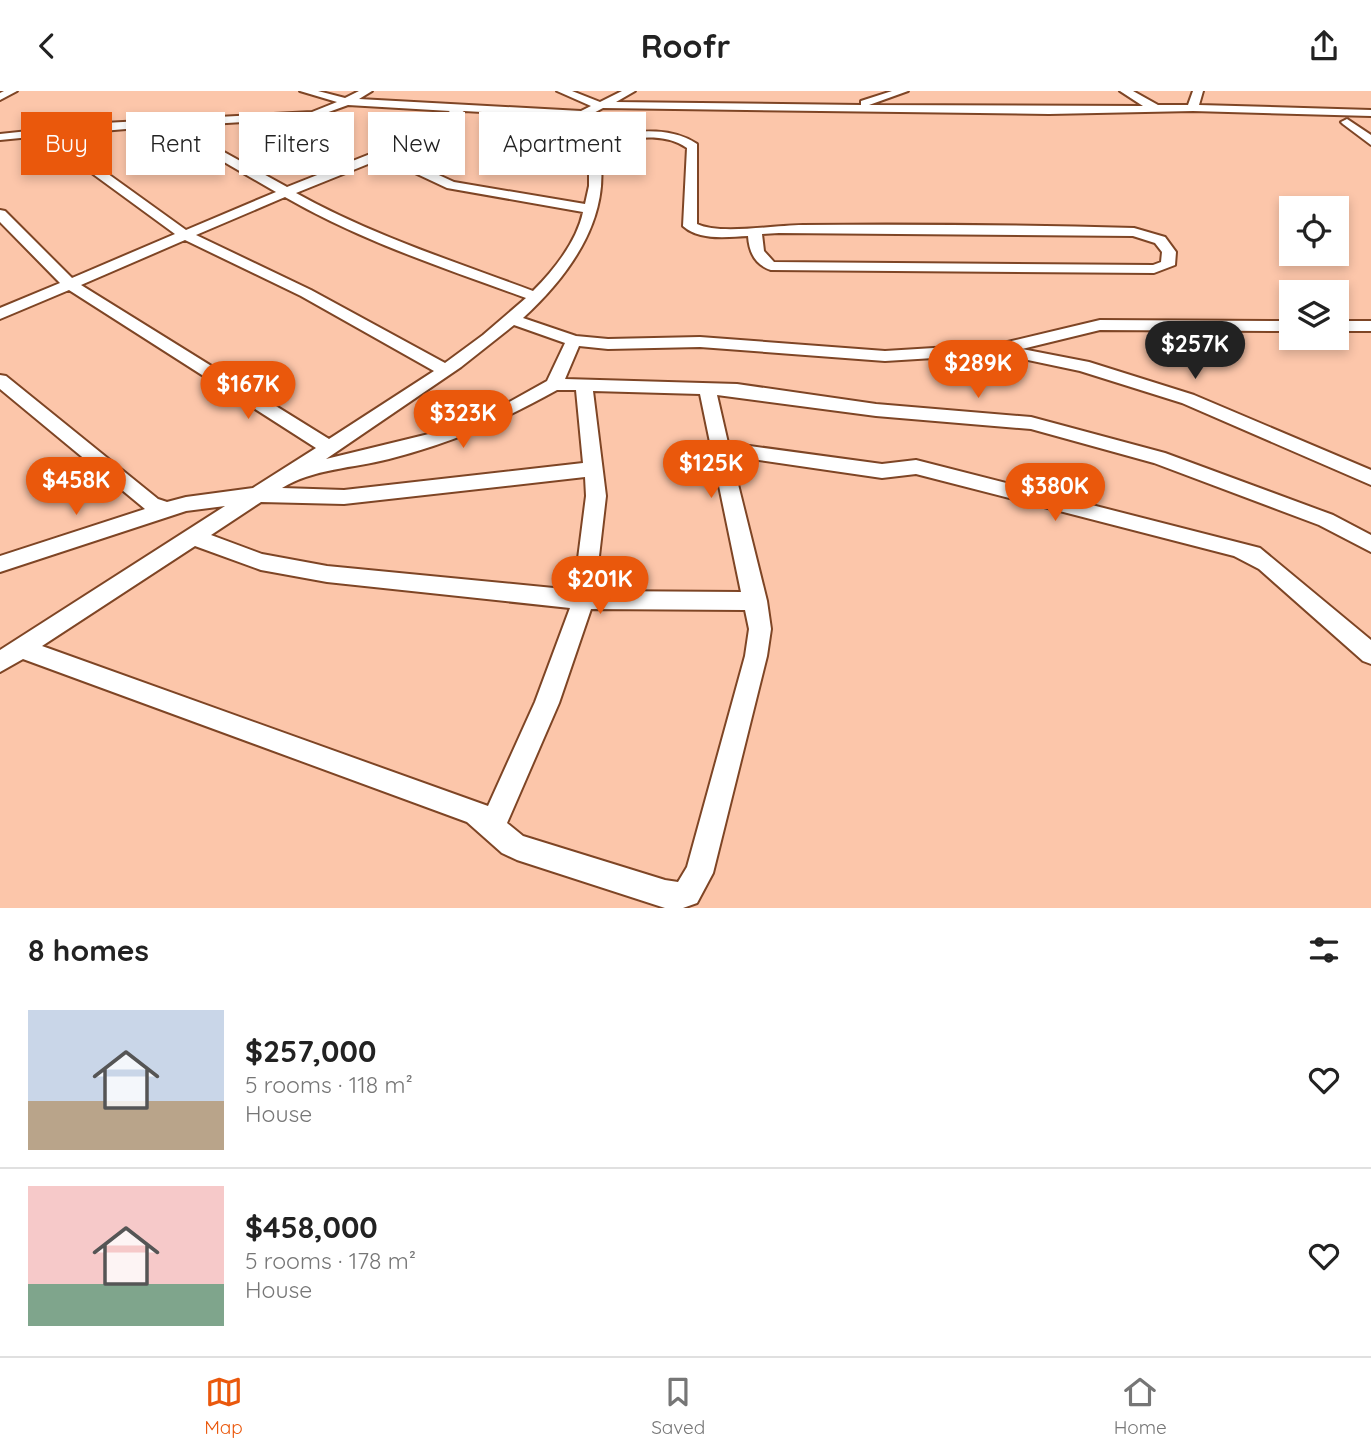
<!DOCTYPE html>
<meta charset="utf-8">
<style>
body{margin:0;font-family:Quicksand,sans-serif;background:#f6f6f6;color:#222;height:100vh;display:flex;flex-direction:column;font-size:26px;white-space:nowrap}
*{box-sizing:border-box;margin:0}
p{font-size:23px;color:#767676}
.icon{flex:none;width:38px;height:38px;fill:none;stroke:currentColor;stroke-width:2;stroke-linecap:round;stroke-linejoin:round}
.map{position:relative;height:817px;overflow:hidden}
.details{display:flex;flex-direction:column;background:#fff;flex:1}
.details>*{flex:none}
.guide{position:absolute;left:21px;top:21px;width:700px;height:63px;display:flex;gap:14px}
.tools{position:absolute;left:1279px;top:105px;display:grid;gap:14px}
.tools a{display:grid;place-items:center;width:70px;height:70px;border-radius:0px;background:#fff;box-shadow:0 4px 10px #0003;font-size:35px}
.price{position:absolute;translate:-50% -60px;padding:0 16px;border-radius:24px;background:#ea580c;color:#fff;font-size:23px;line-height:46px;filter:drop-shadow(0 2px 4px #0008)}
.price::after{content:'';position:absolute;left:50%;top:42px;width:21px;height:16px;margin-left:-10px;background:inherit;clip-path:polygon(0 0,100% 0,50% 100%)}
.price.on{background:#222;color:#fff}
ul{padding:0;list-style:none}
li{display:flex;align-items:center;gap:21px;height:175px;padding:0 28px}
li+li{border-top:2px solid #e0e0e0}
li span{display:grid;place-items:center;flex:none;width:196px;height:140px;border-radius:0px;color:#555}
li>.icon{margin-inline-start:auto}
span .icon{width:84px;height:84px;fill:#fffc;stroke-width:1}
li b{font-size:30px}
h2{display:flex;justify-content:space-between;align-items:center;height:84px;padding:0 28px;font-size:30px}
.pill{padding:0 24px;border-radius:0px;background:#fff;box-shadow:0 4px 10px #0003;font-size:24px;line-height:63px}
.pill.on{background:#ea580c;color:#fff}
header{display:flex;justify-content:space-between;align-items:center;height:91px;padding:0 28px;background:#fff;font-size:32px;font-weight:700}
.menu{display:flex;justify-content:space-around;align-items:center;height:98px;border-top:2px solid #e0e0e0;background:#fff;font-size:19px;color:#767676}
.menu a{display:grid;justify-items:center;gap:4px}
.menu .on{color:#ea580c}
.map>svg:first-child{display:block}
.lines{fill:none;stroke-linecap:round;stroke-linejoin:round}
.minor-casing{stroke:#7e4525;stroke-width:4}
.minor{fill:#fff;fill-rule:evenodd}
</style>
<header><svg class="icon" aria-label="back" viewBox="0 0 24 24"><path d="M15 5l-7 7 7 7"/></svg>Roofr<svg class="icon" aria-label="share" viewBox="0 0 24 24"><path d="M12 15V3M7 8l5-5 5 5M5 13v7h14v-7"/></svg></header>
<div class="map">
<svg width="1371" height="817" viewBox="0 0 1371 817">
<rect width="100%" height="100%" fill="#fcc6aa"/>
<g class="lines">
<defs>
<path id="minor" d="M4,0H17L0,9V2Z
M300,0H318L345,7L359,0H372L359,8L581,20L591,15L557,0H572L600,11L622,0H635L616,11L861,14V10L892,0H908L869,14L1143,15L1120,0H1133L1158,14H1188L1193,0H1203L1199,14L1371,19V25L1193,20L1049,23L603,17L588,25L595,45C629,42 667,33 697,53V133C719,144 776,134 803,134C913,133 1024,134 1134,137L1165,146L1176,161L1175,174L1154,182L771,179C755,174 749,161 748,145C728,146 699,150 683,135L687,57C662,39 626,49 597,52C616,121 571,183 523,227L576,245L608,248L700,246L885,260L999,253L1100,229L1292,230V240L1100,239L1022,258L1089,271L1194,304L1371,379V394L1182,312L1080,280L999,263L885,270L700,256L608,258L579,255L565,288L737,293L876,313L1031,326L1165,362L1333,424L1371,444V461L1319,434L1154,372L1031,338L876,325L717,304L728,352L882,373L916,369L1260,457L1371,549V573L1363,570L1259,478L1234,465L916,383L882,387L731,365L767,510L771,538L767,565L713,782L697,812L683,817H665L517,769L502,762L467,731L23,568L0,581V559L225,415L186,420L0,481V465L145,418L0,298V284L6,285L158,408L167,411L186,406L253,397L316,357L69,199L0,228V217L60,192L0,131V119L5,120L72,187L175,143L41,45L0,49V43L104,32L312,21L337,11ZM348,14L450,20L413,46L287,96L177,35L312,27ZM464,20L577,26L589,71V95L585,113L454,91L393,63L421,50ZM162,35L276,101L186,139L54,44ZM383,67L447,97L583,121C577,150 554,179 533,200C453,170 371,144 296,102ZM285,106C361,150 444,177 526,207L483,244L445,272L311,199L196,144ZM779,142L1133,145L1155,152L1162,161L1161,171L1153,174L774,171L764,160L762,143ZM185,149L301,205L434,280L329,348L81,194ZM514,234L565,252L547,290L493,320L437,341L326,368L461,276ZM557,299H576L583,372L344,399L282,397C312,378 354,377 389,368C452,352 501,330 557,299ZM593,300L700,303L741,501L595,500L606,405ZM585,386L586,405L574,499L327,475L262,463L211,444L261,411L344,413ZM195,455L261,479L327,491L570,517L535,611L488,715L42,555ZM591,518L745,519L749,538L745,565L687,776L678,791L665,789L523,745L507,732L559,612Z
M1347,28L1371,44V54L1343,33L1341,31Z
M1337,230H1371V240H1337Z"/>
</defs>
<use href="#minor" class="minor-casing"/>
<use href="#minor" class="minor"/>
</g>
</svg>
<div class="tools">
<a><svg class="icon" aria-label="locate" viewBox="0 0 24 24"><circle cx="12" cy="12" r="6"/><path d="M12 2v4M12 18v4M2 12h4M18 12h4"/></svg></a>
<a><svg class="icon" aria-label="layers" viewBox="0 0 24 24"><path d="M12 4l9 5-9 5-9-5zM3 14l9 5 9-5"/></svg></a>
</div>
<b class="price on" style="left:1195px;top:290px">$257K</b>
<b class="price" style="left:978px;top:309px">$289K</b>
<b class="price" style="left:248px;top:330px">$167K</b>
<b class="price" style="left:463px;top:359px">$323K</b>
<b class="price" style="left:711px;top:409px">$125K</b>
<b class="price" style="left:76px;top:426px">$458K</b>
<b class="price" style="left:1055px;top:432px">$380K</b>
<b class="price" style="left:600px;top:525px">$201K</b>
<div class="guide">
<a class="pill on">Buy</a>
<a class="pill">Rent</a>
<a class="pill">Filters</a>
<a class="pill">New</a>
<a class="pill">Apartment</a>
</div>
</div>
<section class="details">
<h2>8 homes<svg class="icon" aria-label="filters" viewBox="0 0 24 24"><path d="M4 7h16M4 17h16"/><circle cx="9" cy="7" r="2"/><circle cx="15" cy="17" r="2"/></svg></h2>
<ul>
<li><span style="background:linear-gradient(#c9d6e8 65%,#b9a48a 0)"><svg class="icon" aria-label="home" viewBox="0 0 24 24"><path d="M3 11l9-7 9 7M6 9v11h12V9"/></svg></span><div><b>$257,000</b><p>5 rooms · 118 m²</p><p>House</p></div><svg class="icon" aria-label="heart" viewBox="0 0 24 24"><path d="M12 20l-8-8c-3-5 5-10 8-4 3-6 11-1 8 4z"/></svg></li>
<li><span style="background:linear-gradient(#f6c9c9 70%,#7fa58c 0)"><svg class="icon" aria-label="home" viewBox="0 0 24 24"><path d="M3 11l9-7 9 7M6 9v11h12V9"/></svg></span><div><b>$458,000</b><p>5 rooms · 178 m²</p><p>House</p></div><svg class="icon" aria-label="heart" viewBox="0 0 24 24"><path d="M12 20l-8-8c-3-5 5-10 8-4 3-6 11-1 8 4z"/></svg></li>
</ul>
</section>
<nav class="menu">
<a class="on"><svg class="icon" aria-label="map" viewBox="0 0 24 24"><path d="M3 6l6-2 6 2 6-2v14l-6 2-6-2-6 2zM9 4v14M15 6v14"/></svg>Map</a>
<a><svg class="icon" aria-label="saved" viewBox="0 0 24 24"><path d="M7 4h10v16l-5-4-5 4z"/></svg>Saved</a>
<a><svg class="icon" aria-label="home" viewBox="0 0 24 24"><path d="M3 11l9-7 9 7M6 9v11h12V9"/></svg>Home</a>
</nav>
